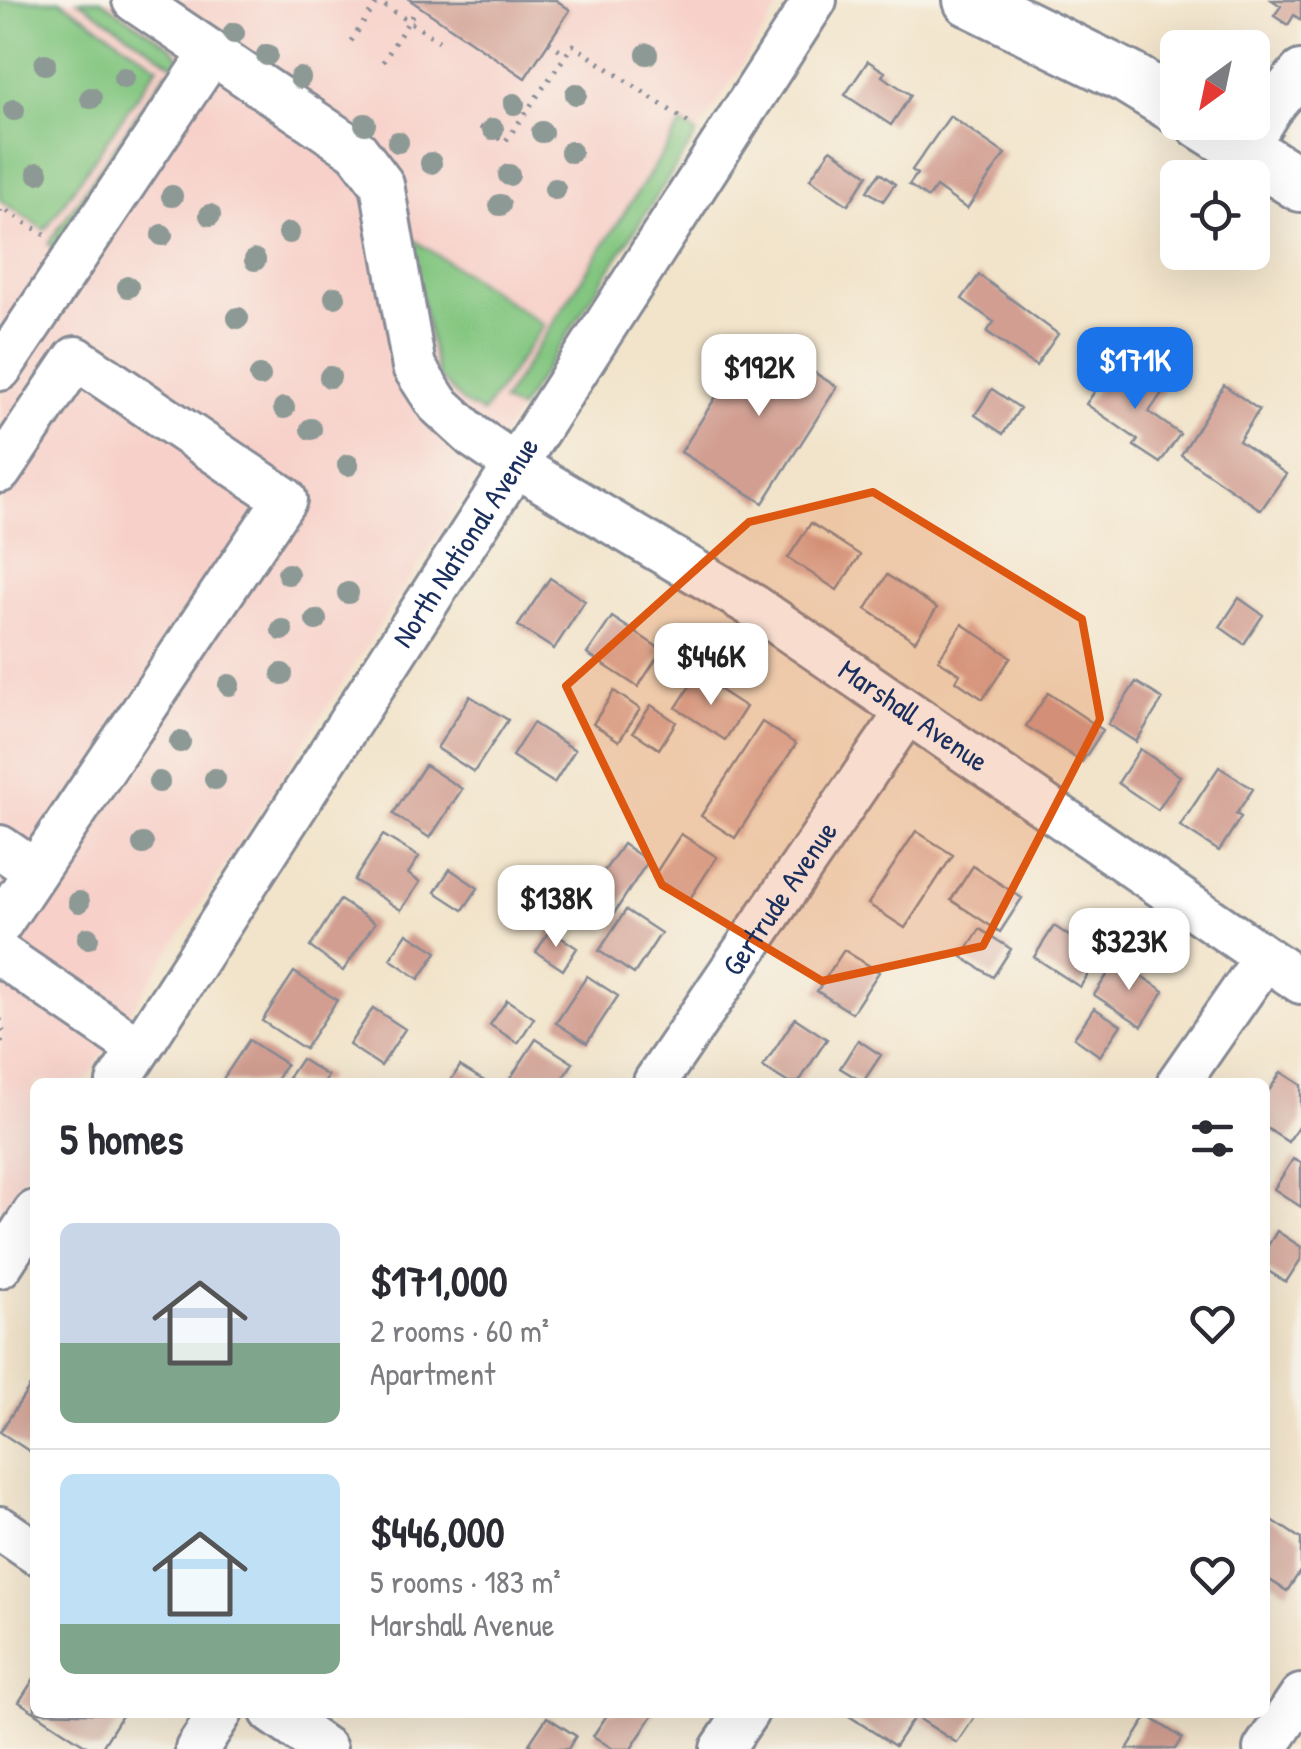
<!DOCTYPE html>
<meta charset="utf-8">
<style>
body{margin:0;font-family:"Patrick Hand",sans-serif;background:#f2f2f3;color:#2b2b33;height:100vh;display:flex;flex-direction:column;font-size:38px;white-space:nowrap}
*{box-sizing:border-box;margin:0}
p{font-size:32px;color:#7c7c81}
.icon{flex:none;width:55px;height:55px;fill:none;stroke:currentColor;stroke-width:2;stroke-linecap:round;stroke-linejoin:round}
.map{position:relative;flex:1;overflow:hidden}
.sheet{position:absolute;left:30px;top:1078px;width:1240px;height:640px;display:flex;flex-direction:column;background:#fff;border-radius:15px;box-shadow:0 10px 40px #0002}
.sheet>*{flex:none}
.needle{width:65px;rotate:213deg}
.fabs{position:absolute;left:1160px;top:30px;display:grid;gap:20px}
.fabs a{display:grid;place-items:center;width:110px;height:110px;border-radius:15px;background:#fff;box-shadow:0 10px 40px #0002;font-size:50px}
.price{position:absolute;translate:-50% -85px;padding:0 22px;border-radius:20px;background:#fff;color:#222;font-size:32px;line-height:65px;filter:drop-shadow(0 2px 5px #0008)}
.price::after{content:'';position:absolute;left:50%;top:60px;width:30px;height:22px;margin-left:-15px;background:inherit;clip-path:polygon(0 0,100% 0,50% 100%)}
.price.active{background:#1a73e8;color:#fff}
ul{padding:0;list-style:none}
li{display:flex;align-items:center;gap:30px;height:250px;padding:0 30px}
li+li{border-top:2px solid #e1e1e2}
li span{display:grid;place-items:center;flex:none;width:280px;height:200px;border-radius:15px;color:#555}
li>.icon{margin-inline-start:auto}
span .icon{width:120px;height:120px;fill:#fffc;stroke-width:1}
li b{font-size:42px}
h2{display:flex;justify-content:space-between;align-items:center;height:120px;padding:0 30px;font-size:42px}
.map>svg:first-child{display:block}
.built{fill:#f7d0c9}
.green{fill:#83c680;stroke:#4f7a6f;stroke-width:2.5}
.building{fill:#d19e91}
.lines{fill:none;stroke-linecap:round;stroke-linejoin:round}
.minor-casing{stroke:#868a94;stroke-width:48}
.major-casing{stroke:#868a94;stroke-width:58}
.path{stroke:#868a94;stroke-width:5;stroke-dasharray:2.5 8;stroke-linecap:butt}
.minor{stroke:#fff;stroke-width:42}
.major{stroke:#fff;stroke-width:52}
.tree{fill:#8d9995}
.marked{fill:#de5710;fill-opacity:0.2;stroke:#de5710;stroke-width:8;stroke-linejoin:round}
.labels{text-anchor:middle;stroke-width:9;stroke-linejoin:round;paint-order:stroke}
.street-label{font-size:30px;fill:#1b2f5e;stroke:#f7f3e8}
</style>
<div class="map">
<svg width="1301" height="1749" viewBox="0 0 1301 1749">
<rect width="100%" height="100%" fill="#f7f3e8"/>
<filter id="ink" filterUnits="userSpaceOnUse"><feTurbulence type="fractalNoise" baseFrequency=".01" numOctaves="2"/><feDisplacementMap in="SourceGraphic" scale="20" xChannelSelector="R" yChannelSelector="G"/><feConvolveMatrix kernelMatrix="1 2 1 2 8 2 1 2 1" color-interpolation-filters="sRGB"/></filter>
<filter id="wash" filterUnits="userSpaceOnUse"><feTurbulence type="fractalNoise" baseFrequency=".0048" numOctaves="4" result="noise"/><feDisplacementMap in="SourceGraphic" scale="40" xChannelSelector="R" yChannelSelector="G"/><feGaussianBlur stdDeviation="2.25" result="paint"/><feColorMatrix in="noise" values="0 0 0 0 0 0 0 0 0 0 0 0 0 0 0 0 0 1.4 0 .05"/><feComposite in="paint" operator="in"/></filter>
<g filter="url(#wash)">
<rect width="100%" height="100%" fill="#f2e4cb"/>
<path class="built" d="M0,0H784L85,1082H35V1162L0,1217Z"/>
<path class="green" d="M0,0H60L158,66L45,230L0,200Z
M78,0H101L171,47L179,57L181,70Z
M167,71L177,78L56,250L48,244Z
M682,124L697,134L519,410L502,402Z
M408,236L544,325L483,413L465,404L438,376Z"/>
<g id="blocks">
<path class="building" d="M410,0H556L570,10L525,78Z
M1272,0H1301V20L1294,15L1288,25L1274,16L1281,6Z
M868,61L885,72L882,76L911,95L891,125L845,95Z
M950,116L1005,154L967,209L936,187L928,198L909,185L917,174L912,170Z
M831,149L868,175L848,205L810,179Z
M880,173L895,184L883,201L867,191Z
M979,275L1058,334L1036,366L987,332L994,322L962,299Z
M755,335L837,387L763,503L681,452Z
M1134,369L1164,390L1149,412L1180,434L1160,463L1134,446L1138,440L1086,404L1110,370L1126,380Z
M1224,385L1259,410L1239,441L1286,474L1261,510L1181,455Z
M992,389L1020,408L1003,434L975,415Z
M811,523L860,555L837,590L788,558Z
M887,575L937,608L915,641L866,609Z
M550,578L585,601L554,649L518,626Z
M1239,598L1263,615L1244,644L1220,627Z
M612,617L662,650L638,687L587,654Z
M962,624L1011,657L983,699L956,681L960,674L938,660Z
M697,675L746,707L725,740L676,708Z
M1136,682L1163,699L1136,742L1108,724Z
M614,691L640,709L619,741L593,724Z
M1048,693L1103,730L1082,762L1026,726Z
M470,696L508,720L474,772L437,748Z
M651,705L676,722L659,749L633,732Z
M762,722L796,744L735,838L701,816Z
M533,723L575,750L554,783L512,756Z
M1140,749L1180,776L1158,810L1118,783Z
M425,765L462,789L430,838L393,814Z
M1219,767L1253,789L1236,814L1241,817L1219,851L1180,826Z
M916,831L953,855L905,928L868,904Z
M681,834L717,857L689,900L653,877Z
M383,835L419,857L408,874L420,882L401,910L354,880Z
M623,844L648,861L613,915L586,897Z
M973,866L1022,898L1000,932L951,900Z
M450,869L478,888L463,910L435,892Z
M340,900L375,923L343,971L310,947Z
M626,910L661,933L634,974L599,951Z
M1054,926L1100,956L1080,987L1034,957Z
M980,929L1011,949L993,977L962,957Z
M550,930L577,948L563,970L536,952Z
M407,933L437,952L419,979L390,959Z
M844,950L879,972L852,1013L817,991Z
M1117,960L1164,991L1142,1026L1094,995Z
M294,972L337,1000L305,1049L262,1021Z
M587,976L618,996L587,1043L556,1023Z
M507,1000L534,1018L518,1043L490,1025Z
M373,1008L405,1029L381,1066L349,1045Z
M1094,1008L1121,1025L1100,1056L1074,1038Z
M795,1018L827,1039L799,1082H787L763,1067Z
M536,1039L573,1063L560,1082H508Z
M249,1040L286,1064L275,1082H221Z
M858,1040L881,1055L863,1082L840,1068Z
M301,1059L328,1076L325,1082H295L288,1078Z
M460,1066L486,1082H450Z
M1281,1072L1301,1085V1123L1288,1142L1265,1127V1097Z
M1293,1159L1301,1163V1207L1274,1189Z
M1277,1231L1301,1247V1259L1286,1282L1265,1269V1250Z
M35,1379V1455L0,1432Z
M1269,1518L1301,1539V1570L1287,1591L1265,1577V1525Z
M35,1677V1712L123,1714L101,1749H91L19,1702Z
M609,1712H655L631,1749H613L593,1736Z
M843,1712H909L915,1716L895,1746Z
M921,1712H973L976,1715L957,1743L918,1718Z
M1148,1716L1182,1738L1175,1749H1127Z
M547,1717L576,1736L568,1749H537L529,1744Z"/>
</g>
</g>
<g filter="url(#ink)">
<use href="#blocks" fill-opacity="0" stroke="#868a94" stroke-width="2.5"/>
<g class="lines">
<defs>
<g id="minor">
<path id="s1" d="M134,0L357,151L382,184L414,367L438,404L474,437L517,466L755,607L1301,982"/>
<path d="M1245,149L1270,109L1301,72"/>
<path d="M0,369L212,53"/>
<path d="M0,471L76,358L285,499L0,924"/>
<path d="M0,847L35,871"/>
<path d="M0,954L139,1049"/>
<path id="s2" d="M118,1082L815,0"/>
<path id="s3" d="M655,1082L907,712"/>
<path d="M1179,1082L1265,958"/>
<path d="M0,1266L35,1212"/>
<path d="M0,1528L35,1552"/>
<path d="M272,1712L325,1749"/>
<path d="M197,1749L221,1712"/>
<path d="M722,1749L747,1712"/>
<path d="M1265,1749L1301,1696"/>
</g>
<path id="major" d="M970,0L1129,78L1178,108
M1201,122L1301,185"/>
</defs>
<use href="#minor" class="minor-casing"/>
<use href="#major" class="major-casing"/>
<path class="path" d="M376,0L439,41
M351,41L379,0
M549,42L566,54
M383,62L415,11
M480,127L505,142L573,45L692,125
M0,212L2,208L47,236
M0,1019L3,1032L0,1048"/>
<use href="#minor" class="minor"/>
<use href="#major" class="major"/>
</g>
<g class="tree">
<circle cx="234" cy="33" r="11"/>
<circle cx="647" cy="54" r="11"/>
<circle cx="267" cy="55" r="11"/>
<circle cx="45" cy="64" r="11"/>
<circle cx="124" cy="78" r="11"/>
<circle cx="300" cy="78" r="11"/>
<circle cx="576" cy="94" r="11"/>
<circle cx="91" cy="98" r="11"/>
<circle cx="514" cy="104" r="11"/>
<circle cx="14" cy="110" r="11"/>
<circle cx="365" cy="124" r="11"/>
<circle cx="493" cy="129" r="11"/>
<circle cx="542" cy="132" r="11"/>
<circle cx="398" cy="142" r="11"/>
<circle cx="571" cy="152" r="11"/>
<circle cx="431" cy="163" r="11"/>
<circle cx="38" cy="173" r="11"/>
<circle cx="509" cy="175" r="11"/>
<circle cx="555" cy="189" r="11"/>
<circle cx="172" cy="196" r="11"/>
<circle cx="500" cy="205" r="11"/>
<circle cx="210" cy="215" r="11"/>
<circle cx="289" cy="233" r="11"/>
<circle cx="162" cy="235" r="11"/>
<circle cx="255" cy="260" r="11"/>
<circle cx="128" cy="287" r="11"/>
<circle cx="335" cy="297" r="11"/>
<circle cx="238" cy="318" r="11"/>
<circle cx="260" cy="376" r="11"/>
<circle cx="330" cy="377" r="11"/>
<circle cx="284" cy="408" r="11"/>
<circle cx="311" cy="429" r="11"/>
<circle cx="348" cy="465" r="11"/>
<circle cx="288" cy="574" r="11"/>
<circle cx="348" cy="593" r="11"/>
<circle cx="316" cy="620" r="11"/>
<circle cx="282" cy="630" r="11"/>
<circle cx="282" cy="674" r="11"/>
<circle cx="229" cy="685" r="11"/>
<circle cx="180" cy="742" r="11"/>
<circle cx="215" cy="779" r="11"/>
<circle cx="159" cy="782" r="11"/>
<circle cx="143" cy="844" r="11"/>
<circle cx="79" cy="902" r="11"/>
<circle cx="88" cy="938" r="11"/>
</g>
</g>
<path class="marked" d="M873,492L1082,619L1100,719L983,946L822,981L662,885L566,686L749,522Z"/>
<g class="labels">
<g class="street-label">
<text dy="10" stroke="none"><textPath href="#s2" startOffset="642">North National Avenue</textPath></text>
<text dy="10" stroke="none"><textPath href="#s1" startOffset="1110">Marshall Avenue</textPath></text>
<text dy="10" stroke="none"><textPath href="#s3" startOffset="222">Gertrude Avenue</textPath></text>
</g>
</g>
</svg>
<div class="fabs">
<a><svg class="needle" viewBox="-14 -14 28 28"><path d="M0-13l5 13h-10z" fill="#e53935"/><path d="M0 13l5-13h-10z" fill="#7c7c81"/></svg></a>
<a><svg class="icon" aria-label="locate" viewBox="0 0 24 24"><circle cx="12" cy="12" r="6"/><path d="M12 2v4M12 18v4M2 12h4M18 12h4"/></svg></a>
</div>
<b class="price active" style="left:1135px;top:412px">$171K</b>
<b class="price" style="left:759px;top:419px">$192K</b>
<b class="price" style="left:711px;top:708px">$446K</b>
<b class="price" style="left:556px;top:950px">$138K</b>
<b class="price" style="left:1129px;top:993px">$323K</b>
<section class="sheet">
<h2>5 homes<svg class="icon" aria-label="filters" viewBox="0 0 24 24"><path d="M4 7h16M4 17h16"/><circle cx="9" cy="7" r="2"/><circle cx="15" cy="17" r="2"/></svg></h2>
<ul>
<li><span style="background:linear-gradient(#c9d6e8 60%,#7fa58c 0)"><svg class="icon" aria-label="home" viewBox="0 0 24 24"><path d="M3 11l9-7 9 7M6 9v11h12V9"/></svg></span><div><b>$171,000</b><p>2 rooms · 60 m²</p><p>Apartment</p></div><svg class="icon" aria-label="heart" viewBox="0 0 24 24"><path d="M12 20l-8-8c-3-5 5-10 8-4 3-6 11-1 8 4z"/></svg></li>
<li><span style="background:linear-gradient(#bfe0f5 75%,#7fa58c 0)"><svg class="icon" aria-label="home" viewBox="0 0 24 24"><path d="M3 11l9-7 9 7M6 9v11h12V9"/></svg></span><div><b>$446,000</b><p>5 rooms · 183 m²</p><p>Marshall Avenue</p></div><svg class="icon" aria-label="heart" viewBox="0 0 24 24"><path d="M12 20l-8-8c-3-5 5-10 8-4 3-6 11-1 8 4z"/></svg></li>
</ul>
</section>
</div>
